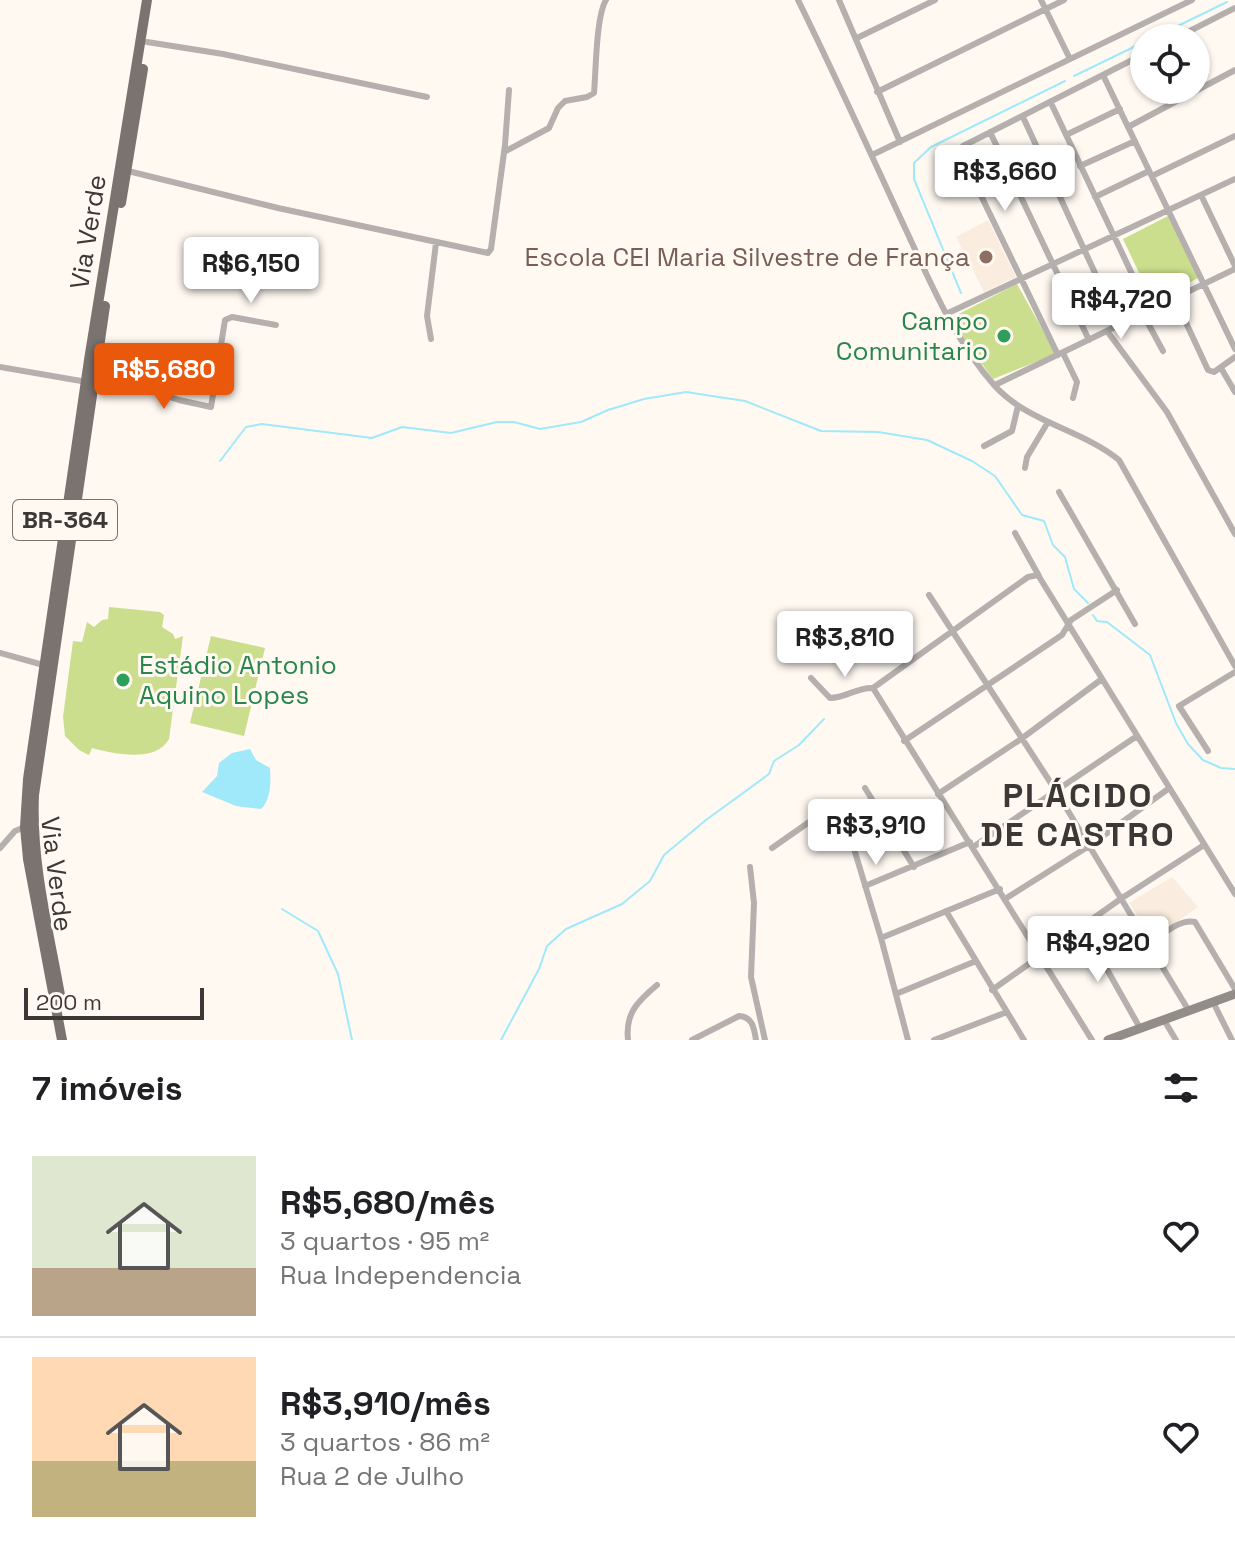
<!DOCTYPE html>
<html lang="pt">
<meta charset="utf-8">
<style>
body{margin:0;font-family:"Space Grotesk",sans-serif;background:#f2f2f2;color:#202124;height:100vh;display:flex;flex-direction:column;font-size:30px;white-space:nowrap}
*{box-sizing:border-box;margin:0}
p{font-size:26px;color:#757577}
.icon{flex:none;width:44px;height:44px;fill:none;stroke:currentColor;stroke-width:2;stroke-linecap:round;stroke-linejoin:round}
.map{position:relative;height:1040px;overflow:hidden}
.drawer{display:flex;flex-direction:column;background:#fff;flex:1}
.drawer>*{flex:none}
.buttons{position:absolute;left:1130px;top:24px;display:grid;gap:16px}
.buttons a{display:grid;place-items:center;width:80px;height:80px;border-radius:50%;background:#fff;box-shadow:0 2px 6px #0004;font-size:40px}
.scale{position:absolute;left:24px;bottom:20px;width:180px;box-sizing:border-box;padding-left:8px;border:4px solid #3b3835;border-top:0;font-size:22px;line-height:28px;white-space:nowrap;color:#3b3835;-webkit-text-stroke:6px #fff9f2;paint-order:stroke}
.price{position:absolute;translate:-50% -68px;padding:0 18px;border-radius:8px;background:#fff;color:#222;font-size:26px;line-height:52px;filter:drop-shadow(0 2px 4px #0008)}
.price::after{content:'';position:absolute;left:50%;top:48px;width:24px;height:18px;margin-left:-12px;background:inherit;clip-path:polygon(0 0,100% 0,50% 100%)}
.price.selected{background:#ea580c;color:#fff}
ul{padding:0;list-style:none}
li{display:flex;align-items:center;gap:24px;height:200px;padding:0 32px}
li+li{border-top:2px solid #e0e0e0}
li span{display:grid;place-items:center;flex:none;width:224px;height:160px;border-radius:0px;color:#555}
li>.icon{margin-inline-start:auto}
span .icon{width:96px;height:96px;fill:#fffc;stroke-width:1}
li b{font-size:34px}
h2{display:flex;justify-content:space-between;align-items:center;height:96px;padding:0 32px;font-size:34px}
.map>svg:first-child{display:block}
.built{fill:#faeddf}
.green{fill:#cbde8d}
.water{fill:#a0e9fa}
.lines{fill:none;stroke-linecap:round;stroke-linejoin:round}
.stream{stroke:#a0e9fa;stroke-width:2}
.street{stroke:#b5b0ae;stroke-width:6}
.secondary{stroke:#938d89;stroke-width:9}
.primary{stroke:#7b736f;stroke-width:10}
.education-dot{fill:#8d6e63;stroke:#fff9f2;stroke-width:3}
.leisure-dot{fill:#2e9e5b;stroke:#fff9f2;stroke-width:3}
.labels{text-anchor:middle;stroke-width:6;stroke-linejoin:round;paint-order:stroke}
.shield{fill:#fff9f2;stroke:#76726e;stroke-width:2}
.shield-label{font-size:24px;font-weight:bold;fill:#3b3835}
.street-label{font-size:26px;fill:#3b3835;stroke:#fff9f2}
.education-label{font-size:26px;fill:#785e54;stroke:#fff9f2;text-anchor:end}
.leisure-label{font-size:26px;fill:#27864d;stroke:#fff9f2;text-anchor:end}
.district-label{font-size:34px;font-weight:bold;letter-spacing:2px;fill:#3b3835;stroke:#fff9f2}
</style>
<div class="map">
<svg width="1235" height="1040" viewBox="0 0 1235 1040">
<rect width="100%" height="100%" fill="#fff9f2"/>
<path class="built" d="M988,220L1016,277L984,292L956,237Z
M1172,877L1198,907L1153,939L1129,903Z"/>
<path class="green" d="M1168,216L1198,278L1153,302L1123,239Z
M1017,284L1056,354L993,379L949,319Z
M109,607L160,612L164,615L162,627L173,634L175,639L183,636L169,739C156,763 114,754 92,748L89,755L79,750L65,736L63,717L73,641L82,642L87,622L94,627L102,620L108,619Z
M211,636L265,648L244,736L190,723Z"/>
<path class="water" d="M250,749L256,760L270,768C271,781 271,800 261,809L236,806L202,792L217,776L219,763L232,753Z"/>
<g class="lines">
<path class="stream" d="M1153,38L1227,2
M1074,76L1144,42
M961,293L914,179V163L931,147L1065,81
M220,461L246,427L262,424L372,438L402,427L451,433L497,422H514L540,429L581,422L608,410L644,399L686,392L745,401L821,431L878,432L927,440L972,461L995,476L1022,515L1044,521L1053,545L1065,557L1074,589L1088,603
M1093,615L1097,621L1107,622L1150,655L1176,723L1188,744L1203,760L1221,768L1235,769
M282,909L318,931L338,974L352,1040
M501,1040L539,969L547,946L566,929L622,904L650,881L664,855L706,820L769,774L774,761L799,745L824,719"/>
<path class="street" d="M798,0C833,71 866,143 899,215C927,274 951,336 994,385C1028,423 1081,429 1119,460L1235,666
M839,0L900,142
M1041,0L1070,59
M857,38L935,0
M1176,38L1235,8
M147,42L223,54L427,97
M1103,75L1235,349
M877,92L1064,0
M1051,103L1149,310
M1023,117L1119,325
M1128,127L1235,70
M990,132L1089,340
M1066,135L1120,109
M504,152L549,128L558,108L565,101L587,97L594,93C596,71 596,16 606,0
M872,155L1192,0
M1080,166L1135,141
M128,171L278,208L488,253L491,249L505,145L509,90
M1152,176L1235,136
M1201,195L1235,266
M1095,197L1149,171
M1175,299L1208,370L1214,372L1235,357
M946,314L1235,179
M1143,314L1163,351
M1107,331L1167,412L1235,534
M431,339L427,316L436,243
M1063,353L1077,382L1073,398
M1058,355L960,152L963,146L1144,54
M0,367L87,382
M1221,368L1235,392
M95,373L179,400L211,407L225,320L232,317L276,325
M995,385L1235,269
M984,446L1012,431L1018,406
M1025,468L1027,457L1048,422
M1059,492L1135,624
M1015,533L1039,576
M929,595L1056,791L1189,1011
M0,653L47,666
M811,678L830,698C846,698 857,687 873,688L1028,577L1038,575L1235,894
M873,688L1092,1040
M904,741L1062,635L1071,620L1117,590
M1208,751L1179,706L1235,672
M865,788L914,867
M938,794L1021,739L1102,679
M973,847L1137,736
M0,848L15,831L25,827
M772,848L812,820L842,809L881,938L908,1040
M750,867L754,903L751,977L765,1040
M865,886L970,842
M1005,899L1089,846L1168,789
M946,911L1024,1040
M1082,925L1140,1028
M881,938L1000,889
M1150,943C1163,935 1180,918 1195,922L1235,989
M992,990L1122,898L1204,845
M896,994L976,961
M1213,1002L1232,1040
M1164,1020L1176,1040
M628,1040C625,1013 638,1001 657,985
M692,1040L739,1016C753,1017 754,1028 756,1040
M934,1040L1007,1012"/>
<path class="secondary" d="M1108,1040L1235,994"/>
<path class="primary" d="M121,203L143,69
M60,995C48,928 31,862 34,795L105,306
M62,1040L28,859L25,827L28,779L89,360L147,0"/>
</g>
<circle class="education-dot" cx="986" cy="257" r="8"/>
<g class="leisure-dot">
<circle cx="1004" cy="336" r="8"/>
<circle cx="123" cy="680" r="8"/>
</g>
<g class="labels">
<rect class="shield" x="13" y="500" width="104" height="40" rx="6"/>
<g class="shield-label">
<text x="65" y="528">BR-364</text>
</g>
<g class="street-label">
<text transform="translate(88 232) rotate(-81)" y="9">Via Verde</text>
<text transform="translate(57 874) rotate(83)" y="9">Via Verde</text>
</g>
<g class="education-label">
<text x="970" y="266">Escola CEI Maria Silvestre de França</text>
</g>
<g class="leisure-label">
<text x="988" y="330">Campo<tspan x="988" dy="30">Comunitario</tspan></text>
<text x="139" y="674" text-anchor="start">Estádio Antonio<tspan x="139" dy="30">Aquino Lopes</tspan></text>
</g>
<g class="district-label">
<text x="1078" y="807">PLÁCIDO<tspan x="1078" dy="39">DE CASTRO</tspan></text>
</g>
</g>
</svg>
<div class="buttons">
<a><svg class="icon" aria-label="locate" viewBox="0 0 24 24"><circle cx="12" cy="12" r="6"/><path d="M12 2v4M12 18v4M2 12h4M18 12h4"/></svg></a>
</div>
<div class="scale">200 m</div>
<b class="price" style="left:1005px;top:213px">R$3,660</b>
<b class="price" style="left:251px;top:305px">R$6,150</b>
<b class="price" style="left:1121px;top:341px">R$4,720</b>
<b class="price selected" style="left:164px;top:411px">R$5,680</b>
<b class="price" style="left:845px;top:679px">R$3,810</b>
<b class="price" style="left:876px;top:867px">R$3,910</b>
<b class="price" style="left:1098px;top:984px">R$4,920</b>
</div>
<section class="drawer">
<h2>7 imóveis<svg class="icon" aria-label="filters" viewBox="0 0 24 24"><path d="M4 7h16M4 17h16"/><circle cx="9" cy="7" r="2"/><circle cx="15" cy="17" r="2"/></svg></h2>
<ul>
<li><span style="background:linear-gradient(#dfe7d0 70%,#b9a48a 0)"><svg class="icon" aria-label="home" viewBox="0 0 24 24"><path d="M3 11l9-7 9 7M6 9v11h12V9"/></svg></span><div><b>R$5,680/mês</b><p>3 quartos · 95 m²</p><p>Rua Independencia</p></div><svg class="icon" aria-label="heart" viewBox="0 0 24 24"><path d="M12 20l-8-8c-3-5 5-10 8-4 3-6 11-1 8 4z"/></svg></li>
<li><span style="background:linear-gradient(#ffd9b3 65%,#c2b280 0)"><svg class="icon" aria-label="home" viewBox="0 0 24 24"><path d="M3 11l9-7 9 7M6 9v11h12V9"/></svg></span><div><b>R$3,910/mês</b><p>3 quartos · 86 m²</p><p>Rua 2 de Julho</p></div><svg class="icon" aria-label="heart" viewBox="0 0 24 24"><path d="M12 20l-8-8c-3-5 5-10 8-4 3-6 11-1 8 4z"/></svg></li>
</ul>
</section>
